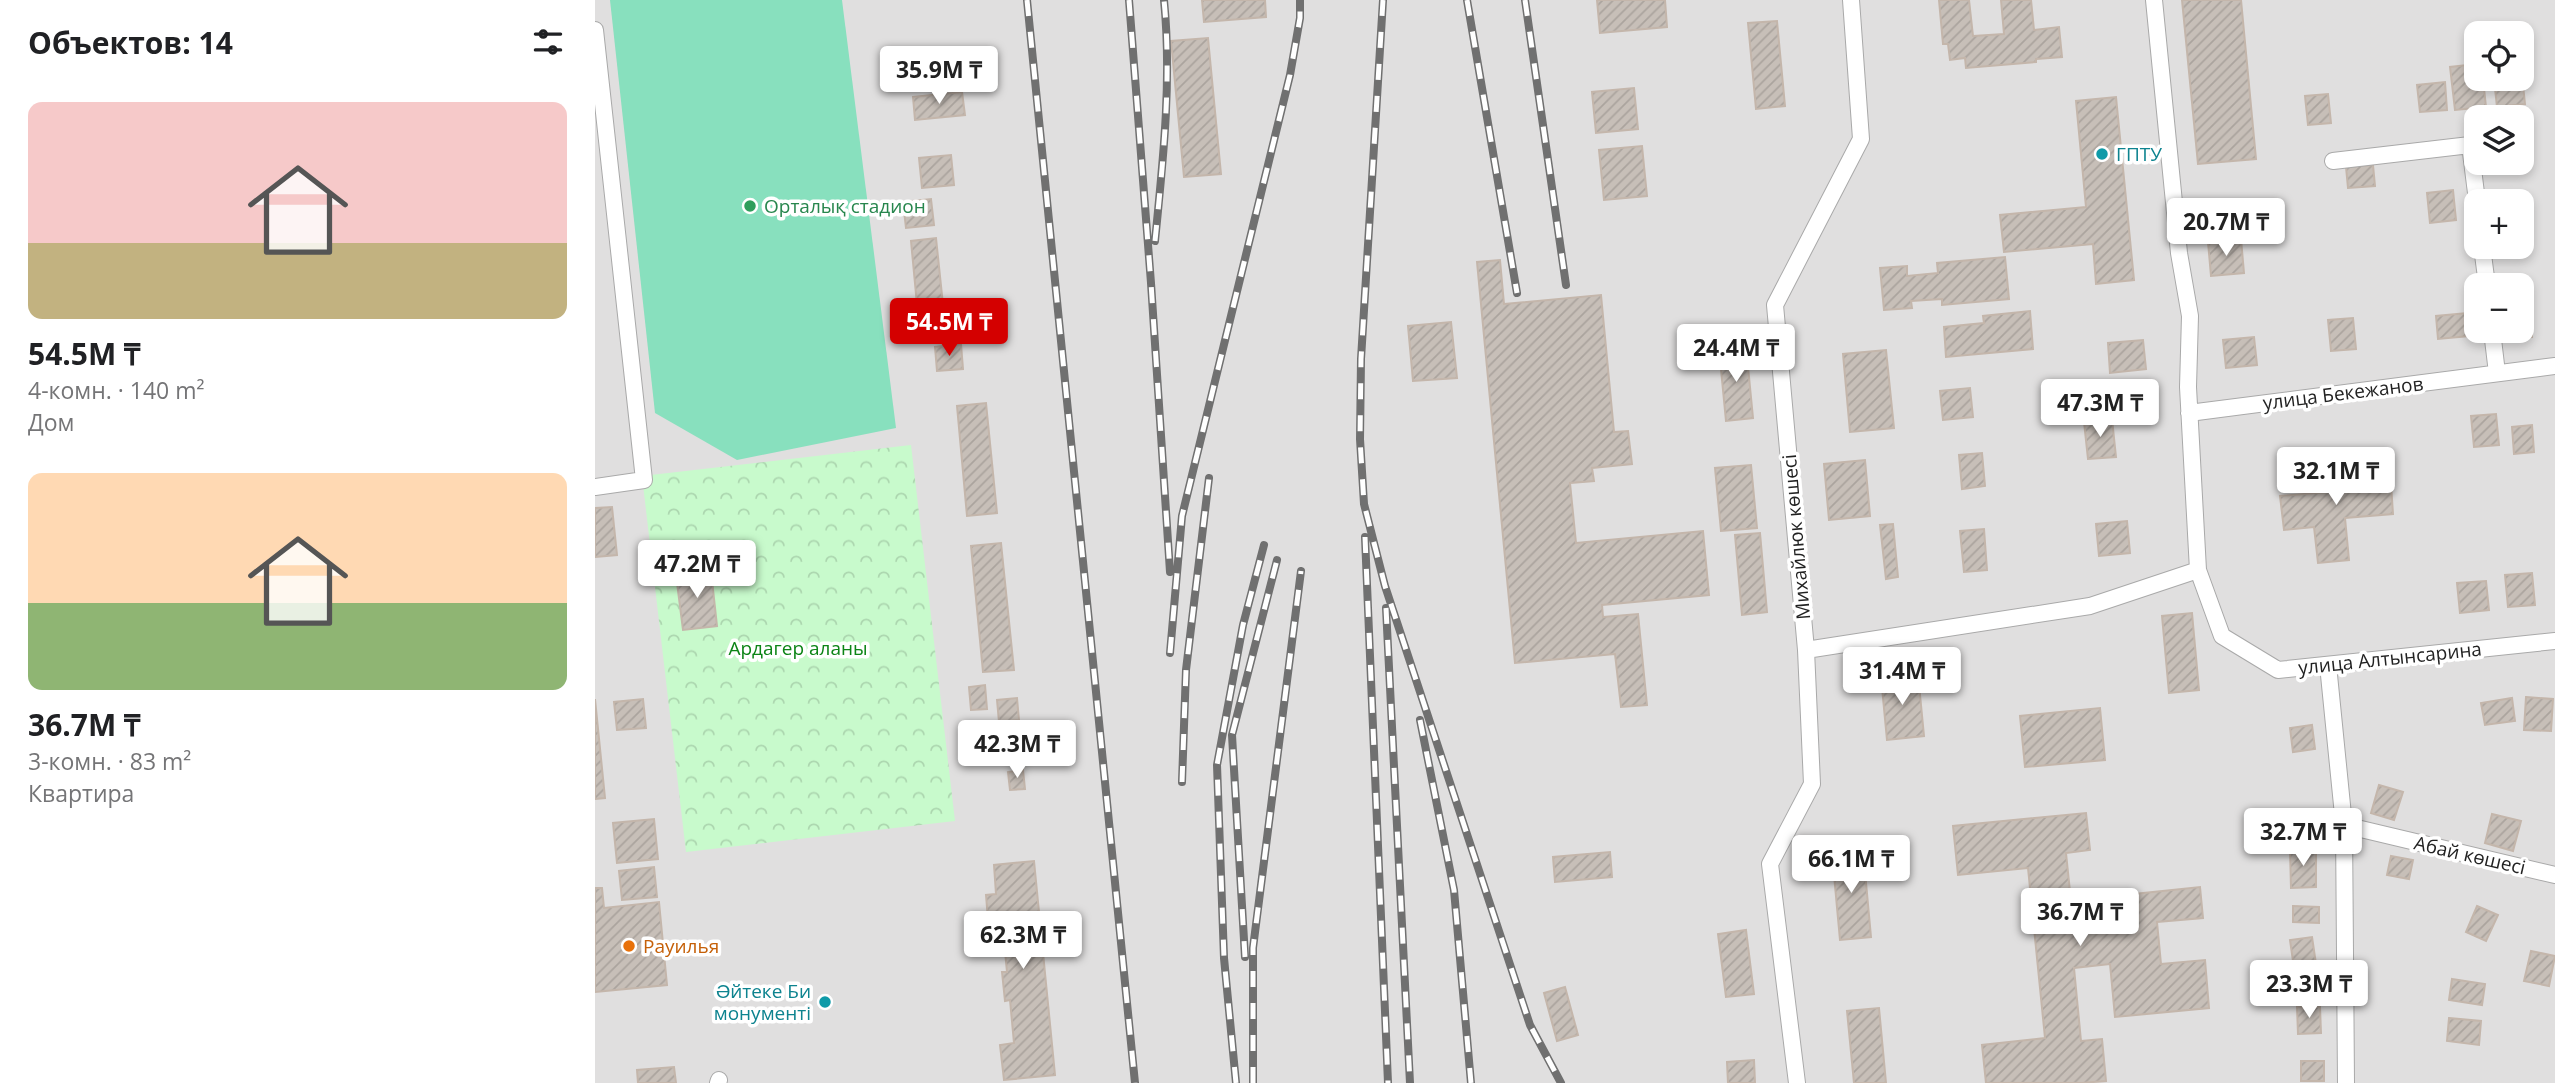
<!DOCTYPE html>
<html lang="ru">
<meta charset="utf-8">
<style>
body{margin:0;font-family:"Open Sans",sans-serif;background:#f6f6f6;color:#202124;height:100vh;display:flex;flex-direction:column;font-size:26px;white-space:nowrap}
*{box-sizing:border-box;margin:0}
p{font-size:23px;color:#757577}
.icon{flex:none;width:38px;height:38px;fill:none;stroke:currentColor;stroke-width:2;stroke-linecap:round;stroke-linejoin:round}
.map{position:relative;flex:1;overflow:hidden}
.drawer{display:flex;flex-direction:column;background:#fff;width:595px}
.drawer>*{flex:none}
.tools{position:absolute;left:1869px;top:21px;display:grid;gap:14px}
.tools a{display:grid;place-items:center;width:70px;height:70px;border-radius:14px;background:#fff;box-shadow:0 4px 10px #0003;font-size:35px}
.price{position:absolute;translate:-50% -60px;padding:0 16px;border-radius:7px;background:#fff;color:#222;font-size:23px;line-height:46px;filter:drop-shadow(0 2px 4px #0008)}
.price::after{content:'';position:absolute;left:50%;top:42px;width:21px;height:16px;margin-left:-10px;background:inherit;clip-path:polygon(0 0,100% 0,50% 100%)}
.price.current{background:#d40000;color:#fff}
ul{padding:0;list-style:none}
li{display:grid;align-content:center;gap:14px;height:371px;padding:0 28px}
li span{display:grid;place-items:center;height:217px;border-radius:14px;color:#555}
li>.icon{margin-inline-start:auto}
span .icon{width:126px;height:126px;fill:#fffc;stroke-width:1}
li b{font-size:30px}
h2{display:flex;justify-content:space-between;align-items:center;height:84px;padding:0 28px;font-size:30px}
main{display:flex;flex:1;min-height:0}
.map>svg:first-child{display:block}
.residential{fill:#e0dfdf;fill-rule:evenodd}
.park{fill:url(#park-crowns)}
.pitch{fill:#88e0be}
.building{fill:url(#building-hatch);stroke:#c4b6ab;stroke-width:2}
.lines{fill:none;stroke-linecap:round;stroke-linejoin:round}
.street-casing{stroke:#a9a9a9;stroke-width:18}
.street{stroke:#fff;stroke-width:16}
.rail-casing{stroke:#707070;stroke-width:8}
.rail{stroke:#fff;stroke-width:5;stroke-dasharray:16;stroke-linecap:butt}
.culture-dot{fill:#0f9aa8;stroke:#fff;stroke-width:2.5}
.leisure-dot{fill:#2e9e5b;stroke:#fff;stroke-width:2.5}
.food-dot{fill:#e8710a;stroke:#fff;stroke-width:2.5}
.labels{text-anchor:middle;stroke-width:7;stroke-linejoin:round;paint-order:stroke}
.culture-label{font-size:19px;fill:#0d838f;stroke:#fff;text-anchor:start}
.leisure-label{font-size:19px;fill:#27864d;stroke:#fff;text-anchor:start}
.street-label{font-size:19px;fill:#222;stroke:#fff}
.park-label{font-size:19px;fill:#0c8416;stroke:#fff}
.food-label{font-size:19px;fill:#c56008;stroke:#fff;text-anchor:start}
</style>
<main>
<section class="drawer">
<h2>Объектов: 14<svg class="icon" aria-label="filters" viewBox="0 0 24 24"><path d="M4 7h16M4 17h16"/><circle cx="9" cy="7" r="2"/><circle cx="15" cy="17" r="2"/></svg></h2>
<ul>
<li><span style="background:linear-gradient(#f6c9c9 65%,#c2b280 0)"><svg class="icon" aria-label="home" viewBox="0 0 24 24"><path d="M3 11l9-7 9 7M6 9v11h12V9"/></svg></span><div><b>54.5M ₸</b><p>4-комн. · 140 m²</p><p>Дом</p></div></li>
<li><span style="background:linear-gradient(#ffd9b3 60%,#8fb573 0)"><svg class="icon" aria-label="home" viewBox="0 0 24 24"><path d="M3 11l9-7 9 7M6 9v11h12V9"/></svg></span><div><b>36.7M ₸</b><p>3-комн. · 83 m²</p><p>Квартира</p></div></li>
</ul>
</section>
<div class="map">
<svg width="1960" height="1083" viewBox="0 0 1960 1083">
<defs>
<pattern id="park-crowns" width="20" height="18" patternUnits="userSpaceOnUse" patternTransform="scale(1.75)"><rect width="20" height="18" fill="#c8facc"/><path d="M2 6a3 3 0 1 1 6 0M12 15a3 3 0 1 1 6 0" fill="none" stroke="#acd6af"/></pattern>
<pattern id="building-hatch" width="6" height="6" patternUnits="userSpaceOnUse" patternTransform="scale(1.75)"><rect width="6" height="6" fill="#c7bfb8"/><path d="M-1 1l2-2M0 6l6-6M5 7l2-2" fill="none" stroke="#aba49e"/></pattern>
</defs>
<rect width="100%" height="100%" fill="#f2efe9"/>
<path class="residential" d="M0,0H1960V1083H0ZM1881,33H1927V79H1881ZM1881,117H1927V163H1881ZM1881,201H1927V247H1881ZM1881,285H1927V331H1881Z"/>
<path class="park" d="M316,445L360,821L91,852L47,476Z"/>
<path class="pitch" d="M15,0H247L301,428L142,460L60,413Z"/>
<path class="building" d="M607,0H670L671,17L609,22Z
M1002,0H1070L1072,27L1005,33Z
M1344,0H1374L1378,36L1409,34L1406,0H1436L1439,30L1464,27L1467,57L1441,59V62L1371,68L1370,58L1355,60L1353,44H1348Z
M1587,0H1646L1661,159L1603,164Z
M1182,21L1190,106L1161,109L1153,23Z
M613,38L626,174L589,177L576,41Z
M1881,64V79H1888L1891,107L1860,110L1855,67Z
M1927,75L1930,104L1902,107L1899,79H1927Z
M1850,82L1852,110L1825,112L1822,85Z
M1039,88L1043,129L1001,133L997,92Z
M367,92L370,115L320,120L318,97Z
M1733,94L1736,123L1713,125L1710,96Z
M1521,97L1539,280L1501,284L1498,244L1409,252L1405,215L1491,207L1481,101Z
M1047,146L1052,196L1009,200L1004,150Z
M356,155L359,185L327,188L324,158Z
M1778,165L1780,186L1753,188L1751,167Z
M1858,190L1861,220L1835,223L1832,193Z
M336,199L339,225L311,228L308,202Z
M1636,207L1639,234L1612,236L1609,209Z
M341,238L350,324L324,326L316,241Z
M1646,239L1649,273L1616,276L1613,242Z
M1410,257L1414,299L1347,305V299L1316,301L1317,308L1289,310L1285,268L1312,266V276L1343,273L1342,263Z
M905,260L909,304L1006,295L1019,432L1033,431L1037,464L997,468L999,481L975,483L981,543L1108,531L1114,595L1007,605L1008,617L1043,614L1052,705L1026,707L1020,654L920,663L882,262Z
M1927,308H1934L1937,337L1911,339L1910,331H1927Z
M1435,311L1438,349L1351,357L1349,327L1389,323L1388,316Z
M1872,313L1874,336L1843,339L1841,316Z
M1758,318L1761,349L1736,351L1733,320Z
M856,322L862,378L818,381L813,326Z
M1659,337L1662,365L1631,368L1628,340Z
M1548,340L1551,369L1515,373L1513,343Z
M366,344L368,369L342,371L340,347Z
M1151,346L1158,418L1131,421L1124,349Z
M1291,350L1299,428L1255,432L1248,354Z
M1375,388L1378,417L1348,420L1345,391Z
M391,403L402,513L372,516L362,406Z
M1901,414L1904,445L1879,447L1876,416Z
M1517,419L1521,457L1493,459L1489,422Z
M1937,425L1939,452L1919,454L1917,427Z
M1759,452L1762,487L1796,484L1798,514L1750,518L1754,560L1723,563L1719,527L1689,530L1685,496L1733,492L1730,454Z
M1387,453L1390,486L1367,489L1364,455Z
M1270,460L1275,516L1234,520L1229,464Z
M1156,465L1162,528L1126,531L1120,468Z
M17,507L22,555L0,557V508Z
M1532,521L1535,553L1504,556L1501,524Z
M1298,524L1303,577L1291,579L1285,525Z
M1389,529L1392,570L1369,572L1365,531Z
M1165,533L1172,612L1147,615L1140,535Z
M406,543L419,670L388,672L376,546Z
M116,571L122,626L88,630L81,575Z
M1937,573L1940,605L1913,607L1910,575Z
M1891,581L1894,610L1865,613L1862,583Z
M1597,613L1604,690L1574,693L1567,616Z
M1323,674L1329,736L1292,740L1286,677Z
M390,685L392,709L376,710L374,687Z
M1931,697L1958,699L1956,731L1929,730Z
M422,698L424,720L404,722L402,700Z
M1917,698L1920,721L1890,725L1886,703Z
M0,699L10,798L0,799Z
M48,699L51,728L22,730L19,702Z
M1505,708L1510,760L1430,767L1425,716Z
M1717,725L1720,749L1698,752L1695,728Z
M428,770L430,789L415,790L413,772Z
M1784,785L1808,792L1799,820L1776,813Z
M1694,811H1722V832L1694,833Z
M1491,813L1495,850L1471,853L1479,930L1504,928L1501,898L1605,887L1608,918L1562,922L1566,964L1610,960L1614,1008L1520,1017L1515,964L1479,968L1486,1041L1507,1039L1511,1081L1486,1083H1391L1387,1045L1450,1038L1433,868L1363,875L1358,826Z
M1897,814L1926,821L1918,851L1890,843Z
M59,819L63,859L22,863L18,823Z
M1721,849V887L1696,888L1695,850Z
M1268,850L1276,937L1245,940L1237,853Z
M1015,852L1017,877L960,882L958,857Z
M1796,856L1818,860L1814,879L1792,875Z
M439,861L460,1075L409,1080L405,1045L419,1043L415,1000L410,1001L407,972H412L408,931L394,932L391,895L401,894L399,865Z
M59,867L62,897L27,900L24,871Z
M0,888H7L9,908L64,902L72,985L0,992Z
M1698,906L1724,907V923L1698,922Z
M1882,906L1903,915L1891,941L1871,932Z
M1151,930L1159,994L1131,997L1123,934Z
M1717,937L1721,964L1699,968L1695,940Z
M1936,951L1960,956L1954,986L1929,981Z
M1857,979L1890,984L1887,1005L1854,1000Z
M970,987L983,1035L962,1041L949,993Z
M1702,1007H1725L1726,1033L1703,1034Z
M1284,1008L1291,1083H1259L1252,1011Z
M1854,1018L1886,1021L1884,1045L1852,1041Z
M1159,1060L1160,1083H1133L1132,1062Z
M1706,1061H1729V1081H1706Z
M79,1067L81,1083H43L42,1070Z"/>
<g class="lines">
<defs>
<path id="street" d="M0,30L49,480L0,487
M1738,161L1875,145L1882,201
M1887,247L1892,285
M1897,331L1902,373
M1594,413L1960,366
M1603,570L1627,636L1683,670L1960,641
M1211,650L1495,606L1603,570L1593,387L1595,316L1584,253L1559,0
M1733,665L1749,825L1751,1083
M1749,825L1960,875
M123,1083L124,1080
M1202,1083L1175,864L1217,784L1211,650L1180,305L1266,139L1256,0"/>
</defs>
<use href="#street" class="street-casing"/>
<use href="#street" class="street"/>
<defs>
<path id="rail" d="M432,0L540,1083
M534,0L556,283L575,572
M788,0L766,359L765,439L769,504L790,586L935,1025L966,1083
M872,0L922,293
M930,0L971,285
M560,241C568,161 577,80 569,0
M770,537L793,1083
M791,608L815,1083
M575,653L587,516L695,75L705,18V0
M825,720L859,890L876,1083
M587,782L591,670L614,478
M650,957L637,735L682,560
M641,1083L629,958L622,765L648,625L669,545
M658,1083V948L706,571"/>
</defs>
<use href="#rail" class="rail-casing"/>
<use href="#rail" class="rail"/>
</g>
<g class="culture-dot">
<circle cx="1507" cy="154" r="7"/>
<circle cx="230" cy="1002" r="7"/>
</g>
<circle class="leisure-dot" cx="155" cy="206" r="7"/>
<circle class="food-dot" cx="34" cy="946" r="7"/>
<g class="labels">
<g class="culture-label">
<text x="1521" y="161">ГПТУ</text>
<text x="216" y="998" text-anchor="end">Əйтеке Би<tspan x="216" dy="22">монументі</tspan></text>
</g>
<g class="leisure-label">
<text x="169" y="213">Орталық стадион</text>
</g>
<g class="street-label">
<text transform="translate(1748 393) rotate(-7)" y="7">улица Бекежанов</text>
<text transform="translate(1201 537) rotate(-95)" y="7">Михайлюк көшесі</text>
<text transform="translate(1795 658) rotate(-6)" y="7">улица Алтынсарина</text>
<text transform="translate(1875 855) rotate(13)" y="7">Абай көшесі</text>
</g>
<g class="park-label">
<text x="203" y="655">Ардагер аланы</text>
</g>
<g class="food-label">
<text x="48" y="953">Рауилья</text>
</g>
</g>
</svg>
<div class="tools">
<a><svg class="icon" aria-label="locate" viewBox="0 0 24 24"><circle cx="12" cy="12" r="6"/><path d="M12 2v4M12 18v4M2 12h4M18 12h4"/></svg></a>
<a><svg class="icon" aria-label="layers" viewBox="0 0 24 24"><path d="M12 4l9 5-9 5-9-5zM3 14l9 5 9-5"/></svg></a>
<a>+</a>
<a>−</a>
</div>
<b class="price" style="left:344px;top:106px">35.9M ₸</b>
<b class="price" style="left:1631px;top:258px">20.7M ₸</b>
<b class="price current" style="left:354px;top:358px">54.5M ₸</b>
<b class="price" style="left:1141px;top:384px">24.4M ₸</b>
<b class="price" style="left:1505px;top:439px">47.3M ₸</b>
<b class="price" style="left:1741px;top:507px">32.1M ₸</b>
<b class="price" style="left:102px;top:600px">47.2M ₸</b>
<b class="price" style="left:1307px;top:707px">31.4M ₸</b>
<b class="price" style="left:422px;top:780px">42.3M ₸</b>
<b class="price" style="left:1708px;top:868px">32.7M ₸</b>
<b class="price" style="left:1256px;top:895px">66.1M ₸</b>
<b class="price" style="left:1485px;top:948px">36.7M ₸</b>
<b class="price" style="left:428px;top:971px">62.3M ₸</b>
<b class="price" style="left:1714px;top:1020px">23.3M ₸</b>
</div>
</main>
